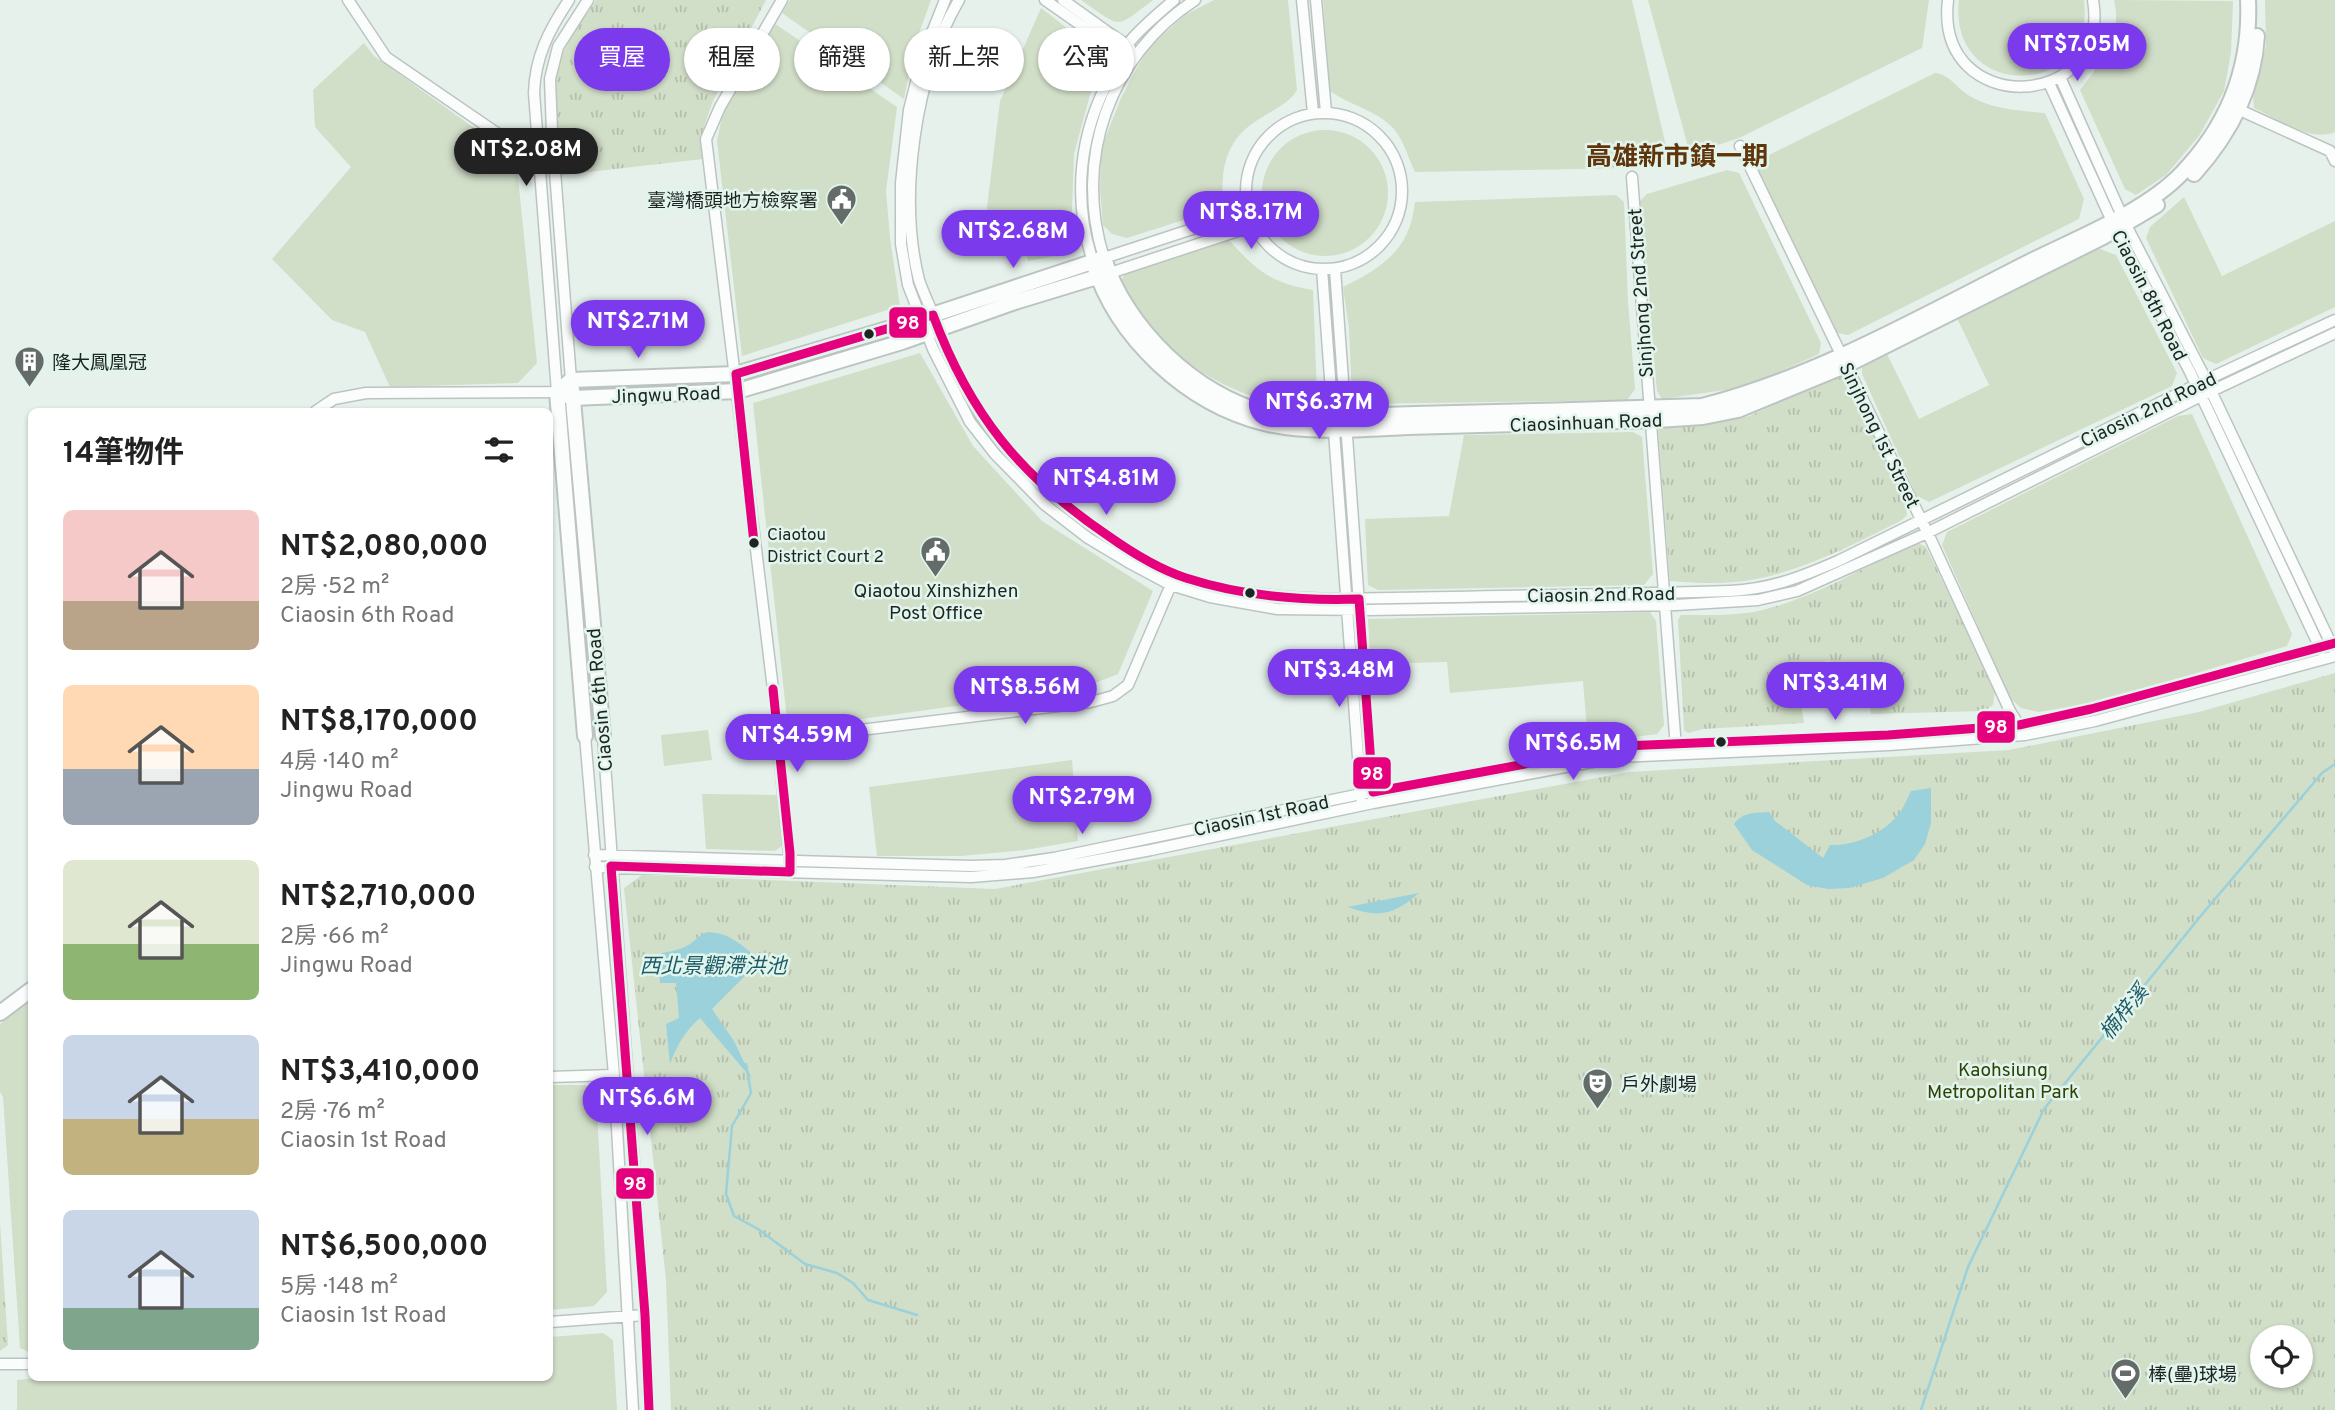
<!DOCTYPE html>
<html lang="zh-TW">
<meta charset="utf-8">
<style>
body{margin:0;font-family:Overpass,"Noto Sans TC",sans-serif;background:#f2f2f2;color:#222;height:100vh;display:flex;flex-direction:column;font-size:26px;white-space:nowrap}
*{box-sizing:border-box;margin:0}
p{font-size:23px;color:#767676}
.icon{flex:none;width:38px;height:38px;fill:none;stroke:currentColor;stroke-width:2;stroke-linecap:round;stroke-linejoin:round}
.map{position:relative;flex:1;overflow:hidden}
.sheet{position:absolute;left:28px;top:408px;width:525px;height:973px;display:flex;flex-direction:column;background:#fff;border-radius:10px;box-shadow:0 2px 5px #0004}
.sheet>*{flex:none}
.hud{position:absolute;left:574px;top:28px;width:665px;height:63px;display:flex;gap:14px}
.controls{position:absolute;left:2250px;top:1325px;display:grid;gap:14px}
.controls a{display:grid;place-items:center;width:63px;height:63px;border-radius:50%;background:#fff;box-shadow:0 2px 5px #0004;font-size:35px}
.price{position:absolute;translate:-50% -60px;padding:0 16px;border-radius:24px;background:#7c3aed;color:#fff;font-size:23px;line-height:46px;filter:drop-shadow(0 2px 4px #0008)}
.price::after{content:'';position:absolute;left:50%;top:42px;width:21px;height:16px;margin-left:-10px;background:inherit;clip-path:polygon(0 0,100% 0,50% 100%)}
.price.current{background:#222;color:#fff}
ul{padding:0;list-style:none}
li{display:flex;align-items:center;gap:21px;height:175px;padding:0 35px}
li span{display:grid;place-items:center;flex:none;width:196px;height:140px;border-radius:10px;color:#555}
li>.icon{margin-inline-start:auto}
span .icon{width:84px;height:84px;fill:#fffc;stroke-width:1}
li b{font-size:30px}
h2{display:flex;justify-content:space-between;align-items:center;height:84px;padding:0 35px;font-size:30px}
.pill{padding:0 24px;border-radius:32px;background:#fff;box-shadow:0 2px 5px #0004;font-size:24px;line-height:63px}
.pill.current{background:#7c3aed;color:#fff}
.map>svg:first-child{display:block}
.green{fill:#d1dec8}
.park{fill:url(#park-tufts);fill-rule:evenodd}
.water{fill:#9ad1db}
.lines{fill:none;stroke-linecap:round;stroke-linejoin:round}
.stream{stroke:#9ad1db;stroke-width:2.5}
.street-casing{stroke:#bcc4c1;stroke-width:13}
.secondary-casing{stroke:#bcc4c1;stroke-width:18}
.street{stroke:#fbfdfc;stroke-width:10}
.secondary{stroke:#fbfdfc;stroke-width:14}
.bus-1-casing{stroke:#e2f5ed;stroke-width:14}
.bus-1{stroke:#e5007d;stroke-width:9}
.bus-dot{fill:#1d2422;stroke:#e2f5ed;stroke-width:2.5}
.labels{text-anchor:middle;stroke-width:5;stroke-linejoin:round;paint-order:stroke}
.bus-label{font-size:17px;fill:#1d2422;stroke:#e2f5ed;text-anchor:start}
.poi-label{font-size:19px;fill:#1d2422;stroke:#e2f5ed;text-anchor:start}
.street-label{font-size:19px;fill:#1d2422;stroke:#e2f5ed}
.park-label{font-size:19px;fill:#304104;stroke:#e2f5ed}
.water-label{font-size:21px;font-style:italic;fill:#1e5b67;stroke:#e2f5ed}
.district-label{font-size:26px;font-weight:bold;fill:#60350c;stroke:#e2f5ed}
.line-badge{stroke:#e2f5ed;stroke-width:2.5}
.badge-label{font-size:19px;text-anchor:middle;font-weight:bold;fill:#fff}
</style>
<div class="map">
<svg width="2335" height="1410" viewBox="0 0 2335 1410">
<defs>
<pattern id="park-tufts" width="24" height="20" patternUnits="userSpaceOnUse" patternTransform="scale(1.75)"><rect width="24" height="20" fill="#d1dec8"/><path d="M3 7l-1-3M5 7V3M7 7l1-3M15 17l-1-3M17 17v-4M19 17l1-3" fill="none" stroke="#b3beac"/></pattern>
</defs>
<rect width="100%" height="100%" fill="#e6f1ec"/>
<path class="green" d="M790,0H931L914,47L904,99L782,13Z
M1081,0H1153C1114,30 1122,28 1081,0Z
M1214,0H1288L1297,90C1284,112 1247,117 1232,146C1227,154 1223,169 1223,178C1221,190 1225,198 1218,209L1127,238L1112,234L1103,225L1100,189L1101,149L1121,98L1148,48L1185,15Z
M1323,0H1632L1669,159L1628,168L1415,172C1408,158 1404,140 1393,128C1376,110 1349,105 1330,91Z
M1648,0H1929L1922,48L1739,138L1690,154Z
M1959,0H2084C2097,100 1947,102 1959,0Z
M2114,0L2233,1L2231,53L2224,91L2199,136L2166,175L2136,195L2125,189L2080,90C2101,63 2123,36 2114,0Z
M2265,0H2335V132C2312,143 2276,118 2254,108L2253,97L2266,46Z
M1041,8L1094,49L1100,58L1074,154L1071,237L1068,249L1054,256L1028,261L1017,211L989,219L987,207L1000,101Z
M774,23L897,107L886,191L890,238L900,306L742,356L717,141L723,112Z
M364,43L374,56L516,158L537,363L518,383L390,387L365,332L332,320L272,259L351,167L315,127L313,90Z
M1935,73C1949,74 1957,88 1968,95C1990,109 2020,111 2045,113L2084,199L2079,219L1848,335L1837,333L1758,169L1763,158Z
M1262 193a63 63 0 1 1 126 0a63 63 0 1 1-126 0Z
M1727,170L1739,173L1821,343L1819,354L1746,387L1662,399L1657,391L1640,201L1647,194Z
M1616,195L1624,202L1628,301L1635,389L1627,400L1360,404L1352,398L1349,328L1343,287C1383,267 1410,250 1415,202Z
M2184,197L2222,276L2335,221V307L2216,364L2203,358L2146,238L2150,227Z
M1228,239C1256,270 1270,283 1313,290L1317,394L1310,407C1289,409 1272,404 1252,396C1196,377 1144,335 1121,280L1129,268Z
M2100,249L2116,255L2177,373L2172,386L1929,502L1917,496L1862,374V366L1887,354L1919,419L1989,385L1956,316L2087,251Z
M920,353L973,446L1042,521L1153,591L1118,674L1080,689L788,729L753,403Z
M2192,414L2292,634L2287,646L2103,701L2039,712L2021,708L2010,698L1942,545L1947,532L2178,416Z
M1633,432L1642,437L1653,574L1644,585L1378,590L1368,585L1365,519L1449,516L1464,435Z
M1650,612L1656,621L1664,725L1657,734L1588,743L1583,681L1450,693L1447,662L1370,664L1368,619Z
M708,730L712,760L664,766L661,735Z
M1072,760L1078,841L1025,850L961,856H877L869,787Z
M702,794L777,795L783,845L775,851L706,849Z
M31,1001V1353L20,1348L3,1097L0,1092V1024Z
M550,1085H585L596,1094L607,1292L594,1306L550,1310Z
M603,1333L613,1340L617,1410H17V1380L46,1377H550V1337Z"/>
<path class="park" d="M596,0H766L712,103L700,139L703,159L562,175C558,136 549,94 562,56C569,36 585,17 596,0Z
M1844,374L1905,503L1907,515L1902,520C1850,546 1795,576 1735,582C1713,584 1692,583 1670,581L1658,428L1689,427L1749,416Z
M1917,542L1926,547L1988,674L1995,691L1993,705L1984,711L1871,714L1867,690L1863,683L1852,677L1844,664L1827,661L1815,669L1811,681L1804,684L1800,697L1804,723L1703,729L1688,733L1684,730L1678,620L1681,615C1707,615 1737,616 1763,610C1818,596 1866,566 1917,542Z
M2335,673V1410H671L666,1280L624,888L642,875L995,889L1629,772L2009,750L2199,712ZM2263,1337H2301V1376H2263Z
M0,1223L8,1345L0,1351Z"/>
<path class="water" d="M1931,788V823L1925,844L1914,860L1883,878L1849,888L1828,889L1807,885L1752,850L1734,824C1743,812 1754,813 1769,812L1775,821L1823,858L1830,845C1853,846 1881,835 1897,816C1903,810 1907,799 1911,791Z
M1419,893C1394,914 1381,919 1348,907Z
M708,932C726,933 736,940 750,952L752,969L712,1009L734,1041L752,1079L700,1018C685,1031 677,1045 670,1064L666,1024L679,1018L676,983H660L659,964L662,953C673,951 685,949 694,941C700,936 701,934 708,932Z"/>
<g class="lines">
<path class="stream" d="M746,1064L751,1093L732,1126L726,1194L734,1216L758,1229L805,1264L837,1273L853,1283L868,1300L917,1315
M1921,1410L1968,1267L2044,1109L2204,912L2322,773L2335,764"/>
<defs>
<path id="street" d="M348,0L386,57L539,162L554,160
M782,0L720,107L706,139L773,689L790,864
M945,0L923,55L909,110L901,183V244L908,285L933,349L970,422L995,454L1044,504L1088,538L1128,562L1171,585L1210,597L1277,609L1367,610L1676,605L1758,600L1797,591L1927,533L2201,396L2335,333
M959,0C915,75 898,196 919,280C923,292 929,304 933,315C967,416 1024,484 1113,540C1136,554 1160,570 1186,578C1273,606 1363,598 1453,597C1545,595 1638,594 1730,591C1771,589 1801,577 1838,561L2206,380L2335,320
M1045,0L1125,56
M1063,0L1130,48
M1195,0C1109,56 1073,160 1104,258L1247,211
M1302,0L1313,113
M1316,0L1326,112
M1948,0C1934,119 2112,112 2093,0
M2060,77L2126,225L2203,374L2333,648
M2049,83L2116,230L2190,372L2321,650
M2233,107L2330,151L2335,161
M1246 191a78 78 0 1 1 156 0a78 78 0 1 1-156 0Z
M1740,146L1931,540L2010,711L2021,729
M1632,177L1676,748
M1093,262C1072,198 1079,132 1112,74C1117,65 1120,54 1127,45C1140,28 1158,14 1174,0
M1322,269L1361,798
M1335,269L1373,799
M1104,275L1253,226
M571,380L552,132L550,79L558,47L588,0
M316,411L334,399L366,393L557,392L534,93C535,57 549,30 569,0
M585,736L614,1075L633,1410
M603,736L645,1315L649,1410
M778,740L1091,702L1113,696L1128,685L1173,580
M594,855L971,866L1005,865L1054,858L1361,794L1617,747L1888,735L2019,725L2091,709L2335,643
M595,867L971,877L1033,872L1151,850L1373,803L1619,757L1889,745L2025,735L2095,721L2335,656
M550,1077L614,1075
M550,1322L645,1315
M0,1364H32"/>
<path id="secondary" d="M2194,174C2229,135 2254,89 2257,36
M1093,262C1116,338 1187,404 1264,423C1307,434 1362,429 1407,427C1490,425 1574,422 1657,420L1703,417L1738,410L1847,365L2103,237L2157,205
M572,389L603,736
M557,392L571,380L736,374L908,323L1104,258C1125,327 1196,396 1267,413C1284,417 1302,416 1320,416C1351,416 1383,415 1415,414C1511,412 1606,409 1702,406C1816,377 1922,316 2027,263C2075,239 2145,212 2182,173C2228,125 2251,66 2248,0
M557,392L573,398L738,391L902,342L1015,302L1097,277
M557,392L585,736
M0,1013L32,989"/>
</defs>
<use href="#street" class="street-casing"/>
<use href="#secondary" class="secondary-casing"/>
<use href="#street" class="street"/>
<use href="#secondary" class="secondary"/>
<defs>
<path id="bus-1" d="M754,543L736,374L933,315C970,414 1020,476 1107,535C1131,552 1158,569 1186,578C1242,596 1301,601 1359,599L1373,792L1623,746L1888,735L2019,725L2091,709L2335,643
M649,1410L645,1315L611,866L790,872V853L773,689"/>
</defs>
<use href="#bus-1" class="bus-1-casing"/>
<use href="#bus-1" class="bus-1"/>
</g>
<defs>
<symbol id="civic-pin" viewBox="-11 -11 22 30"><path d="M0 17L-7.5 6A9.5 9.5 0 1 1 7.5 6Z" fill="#636c69" stroke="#e2f5ed"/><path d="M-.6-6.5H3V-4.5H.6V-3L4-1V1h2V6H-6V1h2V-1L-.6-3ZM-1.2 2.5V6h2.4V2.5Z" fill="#fff"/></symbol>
<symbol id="building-pin" viewBox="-11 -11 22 30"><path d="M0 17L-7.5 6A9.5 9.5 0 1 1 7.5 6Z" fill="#636c69" stroke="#e2f5ed"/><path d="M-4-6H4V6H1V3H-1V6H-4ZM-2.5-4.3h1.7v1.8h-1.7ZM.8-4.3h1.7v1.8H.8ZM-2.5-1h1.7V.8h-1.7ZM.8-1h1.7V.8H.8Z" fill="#fff"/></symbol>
<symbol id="theatre-pin" viewBox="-11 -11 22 30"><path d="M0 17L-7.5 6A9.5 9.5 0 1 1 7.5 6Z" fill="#636c69" stroke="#e2f5ed"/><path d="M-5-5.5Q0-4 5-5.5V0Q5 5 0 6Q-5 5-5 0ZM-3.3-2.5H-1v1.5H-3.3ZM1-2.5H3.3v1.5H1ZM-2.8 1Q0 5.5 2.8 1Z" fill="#fff"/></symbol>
<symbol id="stadium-pin" viewBox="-11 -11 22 30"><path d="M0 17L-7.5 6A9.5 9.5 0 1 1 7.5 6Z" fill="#636c69" stroke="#e2f5ed"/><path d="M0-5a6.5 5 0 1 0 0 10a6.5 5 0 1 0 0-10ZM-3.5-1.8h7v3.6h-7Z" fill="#fff"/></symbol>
</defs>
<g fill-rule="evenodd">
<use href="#civic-pin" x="824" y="182" width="35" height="47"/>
<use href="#building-pin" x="12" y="344" width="35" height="47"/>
<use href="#civic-pin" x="918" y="534" width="35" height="47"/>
<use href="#theatre-pin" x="1580" y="1066" width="35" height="47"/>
<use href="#stadium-pin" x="2108" y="1356" width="35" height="47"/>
</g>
<g class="bus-dot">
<circle cx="869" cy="334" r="6"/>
<circle cx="754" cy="543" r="6"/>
<circle cx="1250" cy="593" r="6"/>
<circle cx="1721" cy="742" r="6"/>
</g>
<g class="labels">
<g class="bus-label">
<text x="767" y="540">Ciaotou<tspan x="767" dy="22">District Court 2</tspan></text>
</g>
<g class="poi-label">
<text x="818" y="207" text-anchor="end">臺灣橋頭地方檢察署</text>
<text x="52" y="369">隆大鳳凰冠</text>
<text x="936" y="597" text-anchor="middle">Qiaotou Xinshizhen<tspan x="936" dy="22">Post Office</tspan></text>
<text x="1621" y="1091">戶外劇場</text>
<text x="2148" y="1381">棒(壘)球場</text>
</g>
<g class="street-label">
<text transform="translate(1640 293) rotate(-94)" y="7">Sinjhong 2nd Street</text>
<text transform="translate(2150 295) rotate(63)" y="7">Ciaosin 8th Road</text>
<text transform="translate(666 394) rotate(-2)" y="7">Jingwu Road</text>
<text transform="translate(2148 409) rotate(-26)" y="7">Ciaosin 2nd Road</text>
<text transform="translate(1586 422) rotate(-2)" y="7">Ciaosinhuan Road</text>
<text transform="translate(1880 435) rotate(64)" y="7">Sinjhong 1st Street</text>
<text transform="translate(1601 594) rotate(-1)" y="7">Ciaosin 2nd Road</text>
<text transform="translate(599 700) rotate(-95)" y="7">Ciaosin 6th Road</text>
<text transform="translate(1261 815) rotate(-12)" y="7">Ciaosin 1st Road</text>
</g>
<g class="park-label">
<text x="2003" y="1076">Kaohsiung<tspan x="2003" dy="22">Metropolitan Park</tspan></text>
</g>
<g class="water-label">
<text x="713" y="973">西北景觀滯洪池</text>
<text transform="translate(2124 1012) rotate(-51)" y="7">楠梓溪</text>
</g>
<g class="district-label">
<text x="1677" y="165">高雄新市鎮一期</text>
</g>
</g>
<g class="line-badge">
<rect x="888" y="306" width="40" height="33" rx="7" fill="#e5007d"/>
<rect x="1976" y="710" width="40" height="34" rx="7" fill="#e5007d"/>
<rect x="1352" y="756" width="40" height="34" rx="7" fill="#e5007d"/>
<rect x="615" y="1167" width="40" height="33" rx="7" fill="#e5007d"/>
</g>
<g class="badge-label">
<text x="908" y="329">98</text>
<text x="1996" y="733">98</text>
<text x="1372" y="780">98</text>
<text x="635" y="1190">98</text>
</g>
</svg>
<div class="controls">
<a><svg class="icon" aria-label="locate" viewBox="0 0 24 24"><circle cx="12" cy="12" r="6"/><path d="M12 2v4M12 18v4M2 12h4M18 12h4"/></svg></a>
</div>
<b class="price" style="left:2077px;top:83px">NT$7.05M</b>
<b class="price current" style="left:526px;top:188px">NT$2.08M</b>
<b class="price" style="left:1251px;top:251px">NT$8.17M</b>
<b class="price" style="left:1013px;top:270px">NT$2.68M</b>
<b class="price" style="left:638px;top:360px">NT$2.71M</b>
<b class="price" style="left:1319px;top:441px">NT$6.37M</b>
<b class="price" style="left:1106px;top:517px">NT$4.81M</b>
<b class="price" style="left:1339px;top:709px">NT$3.48M</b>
<b class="price" style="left:1835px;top:722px">NT$3.41M</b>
<b class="price" style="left:1025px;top:726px">NT$8.56M</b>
<b class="price" style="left:797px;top:774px">NT$4.59M</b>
<b class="price" style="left:1573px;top:782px">NT$6.5M</b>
<b class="price" style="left:1082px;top:836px">NT$2.79M</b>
<b class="price" style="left:647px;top:1137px">NT$6.6M</b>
<div class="hud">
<a class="pill current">買屋</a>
<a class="pill">租屋</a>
<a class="pill">篩選</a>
<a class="pill">新上架</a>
<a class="pill">公寓</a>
</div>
<section class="sheet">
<h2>14筆物件<svg class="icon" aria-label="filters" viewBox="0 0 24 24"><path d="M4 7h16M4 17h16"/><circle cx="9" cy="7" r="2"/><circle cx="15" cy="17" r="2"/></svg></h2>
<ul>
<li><span style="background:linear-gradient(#f6c9c9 65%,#b9a48a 0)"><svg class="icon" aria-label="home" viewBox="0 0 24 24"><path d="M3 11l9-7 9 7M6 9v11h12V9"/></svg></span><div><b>NT$2,080,000</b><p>2房 · 52 m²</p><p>Ciaosin 6th Road</p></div></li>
<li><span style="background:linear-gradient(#ffd9b3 60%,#9aa5b1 0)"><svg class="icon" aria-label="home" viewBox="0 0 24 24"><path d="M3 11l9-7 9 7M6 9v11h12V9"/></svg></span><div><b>NT$8,170,000</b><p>4房 · 140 m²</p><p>Jingwu Road</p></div></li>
<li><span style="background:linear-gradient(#dfe7d0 60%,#8fb573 0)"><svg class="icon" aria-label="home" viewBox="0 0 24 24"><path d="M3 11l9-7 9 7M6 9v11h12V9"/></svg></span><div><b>NT$2,710,000</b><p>2房 · 66 m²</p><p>Jingwu Road</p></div></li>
<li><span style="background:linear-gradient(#c9d6e8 60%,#c2b280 0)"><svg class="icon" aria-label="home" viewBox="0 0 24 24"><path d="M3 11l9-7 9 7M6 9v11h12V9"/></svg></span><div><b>NT$3,410,000</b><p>2房 · 76 m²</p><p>Ciaosin 1st Road</p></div></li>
<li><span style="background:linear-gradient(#c9d6e8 70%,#7fa58c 0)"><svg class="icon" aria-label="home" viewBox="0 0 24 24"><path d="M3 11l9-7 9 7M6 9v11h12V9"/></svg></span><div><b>NT$6,500,000</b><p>5房 · 148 m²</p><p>Ciaosin 1st Road</p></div></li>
</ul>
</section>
</div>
